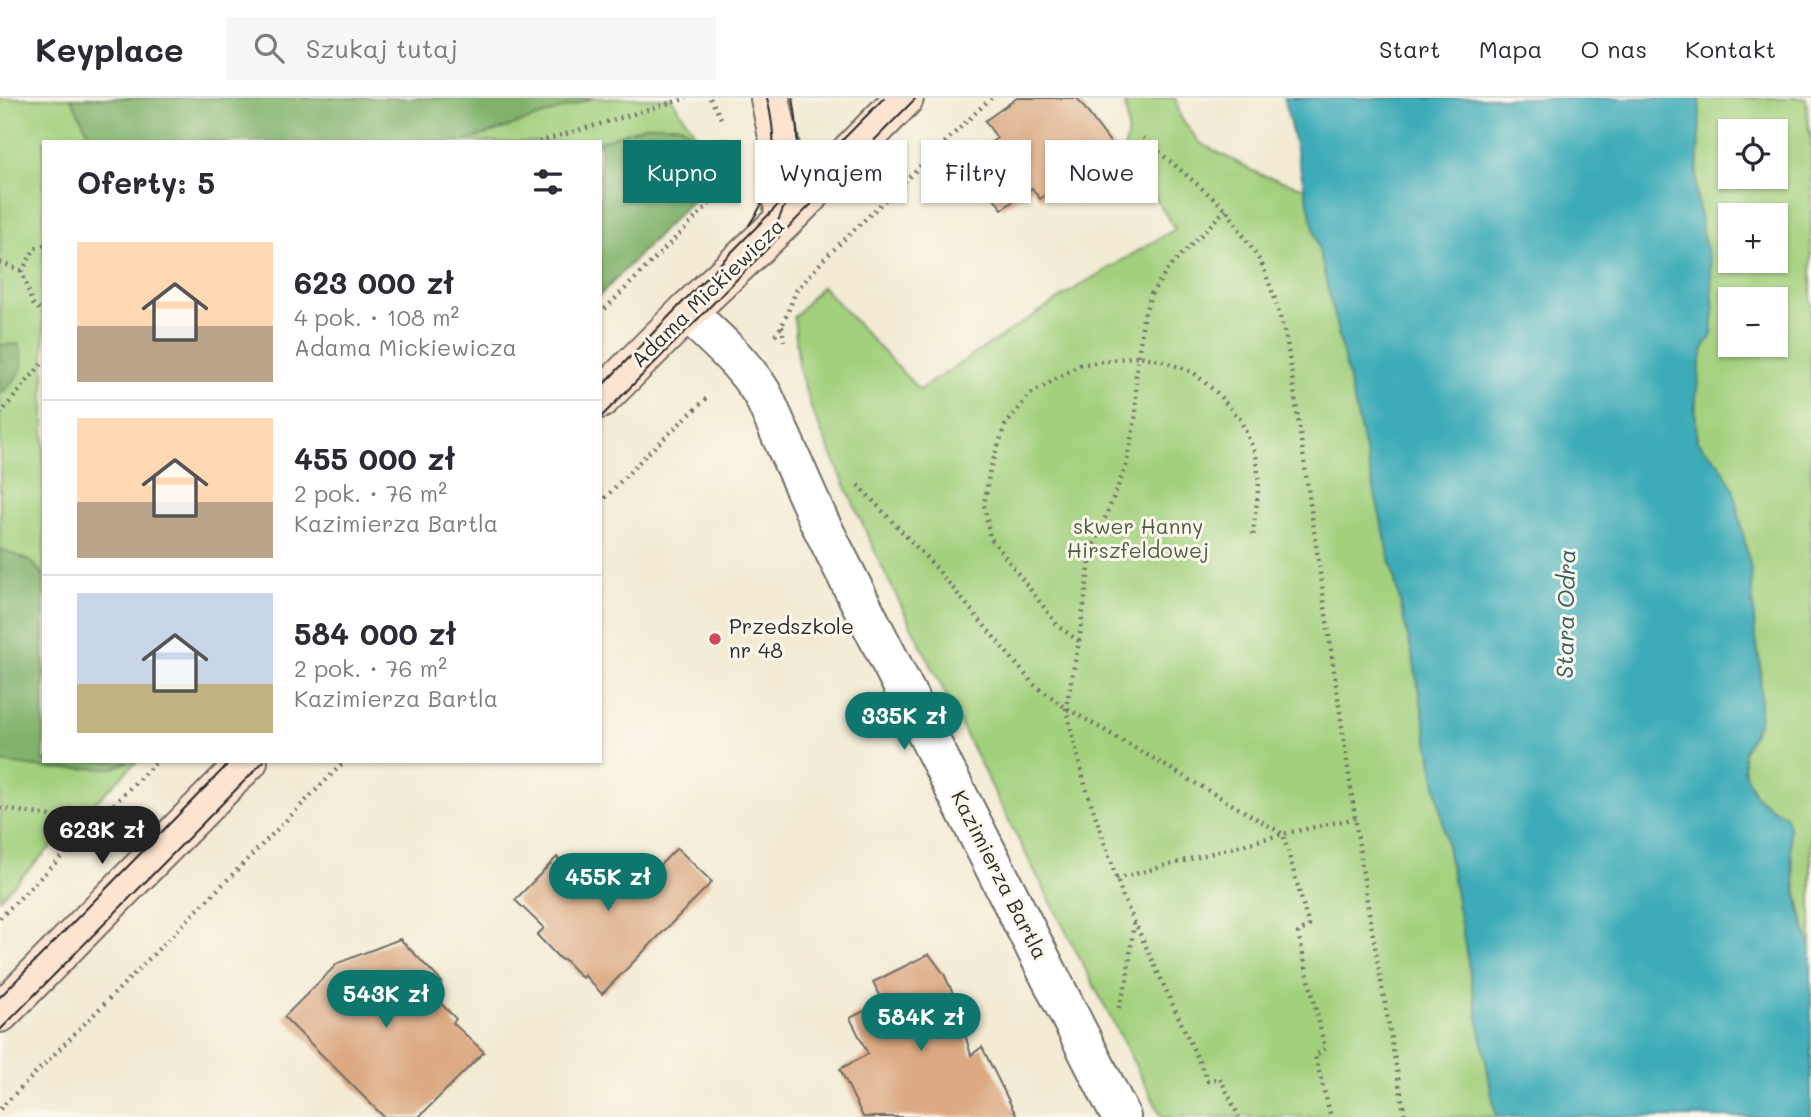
<!DOCTYPE html>
<html lang="pl">
<meta charset="utf-8">
<style>
body{margin:0;font-family:Mali,sans-serif;background:#f7f7f7;color:#2b2b33;height:100vh;display:flex;flex-direction:column;font-size:26px;white-space:nowrap}
*{box-sizing:border-box;margin:0}
p{font-size:23px;color:#7c7c81}
.icon{flex:none;width:38px;height:38px;fill:none;stroke:currentColor;stroke-width:2;stroke-linecap:round;stroke-linejoin:round}
.map{position:relative;flex:1;overflow:hidden}
.drawer{position:absolute;left:42px;top:42px;width:560px;height:623px;display:flex;flex-direction:column;background:#fff;border-radius:0px;box-shadow:0 2px 5px #0004}
.drawer>*{flex:none}
.hud{position:absolute;left:623px;top:42px;width:665px;height:63px;display:flex;gap:14px}
.tools{position:absolute;left:1718px;top:21px;display:grid;gap:14px}
.tools a{display:grid;place-items:center;width:70px;height:70px;border-radius:0px;background:#fff;box-shadow:0 2px 5px #0004;font-size:35px}
.price{position:absolute;translate:-50% -60px;padding:0 16px;border-radius:24px;background:#0f766e;color:#fff;font-size:23px;line-height:46px;filter:drop-shadow(0 2px 4px #0008)}
.price::after{content:'';position:absolute;left:50%;top:42px;width:21px;height:16px;margin-left:-10px;background:inherit;clip-path:polygon(0 0,100% 0,50% 100%)}
.price.on{background:#222;color:#fff}
ul{padding:0;list-style:none}
li{display:flex;align-items:center;gap:21px;height:175px;padding:0 35px}
li+li{border-top:2px solid #e1e1e2}
li span{display:grid;place-items:center;flex:none;width:196px;height:140px;border-radius:0px;color:#555}
li>.icon{margin-inline-start:auto}
span .icon{width:84px;height:84px;fill:#fffc;stroke-width:1}
li b{font-size:30px}
h2{display:flex;justify-content:space-between;align-items:center;height:84px;padding:0 35px;font-size:30px}
.tag{padding:0 24px;border-radius:0px;background:#fff;box-shadow:0 2px 5px #0004;font-size:24px;line-height:63px}
.tag.on{background:#0f766e;color:#fff}
header{display:flex;align-items:center;gap:42px;box-sizing:border-box;height:98px;padding:0 35px;background:#fff;border-bottom:2px solid #e1e1e2}
header strong{font-size:33px}
nav{display:flex;gap:38px;margin-inline-start:auto;font-size:24px}
.search{width:490px;height:63px;background:#f7f7f7;display:flex;align-items:center;gap:18px;box-sizing:border-box;padding:0 24px;border-radius:0px;color:#7c7c81;font-size:26px}
.map>svg:first-child{display:block}
.green{fill:#a2d07d;stroke:#667e54;stroke-width:2;fill-rule:evenodd}
.forest{fill:#81b26c;stroke:#566e4c;stroke-width:2}
.water{fill:#3cacb8;stroke:#346c72;stroke-width:2}
.building{fill:#dca982}
.lines{fill:none;stroke-linecap:round;stroke-linejoin:round}
.minor-casing{stroke:#716e66;stroke-width:42}
.secondary-casing{stroke:#716e66;stroke-width:42}
.path{stroke:#716e66;stroke-width:4.5;stroke-dasharray:2 5;stroke-linecap:butt}
.minor{stroke:#fff;stroke-width:38}
.secondary{stroke:#fde4d1;stroke-width:38}
.tram{stroke:#2b2b2b;stroke-width:2}
.poi-dot{fill:#d1495b;stroke:#fbf7ec;stroke-width:2.5}
.labels{text-anchor:middle;stroke-width:6;stroke-linejoin:round;paint-order:stroke}
.street-label{font-size:21px;fill:#2b2b2b;stroke:#fbf7ec}
.park-label{font-size:21px;fill:#4f5d44;stroke:#fbf7ec}
.poi-label{font-size:21px;fill:#2b2b2b;stroke:#fbf7ec;text-anchor:start}
.water-label{font-size:23px;font-style:italic;fill:#325f63;stroke:#fbf7ec}
</style>
<header>
<strong>Keyplace</strong>
<div class="search"><svg class="icon" aria-label="search" viewBox="0 0 24 24"><circle cx="10" cy="10" r="6"/><path d="M15 15l6 6"/></svg>Szukaj tutaj</div>
<nav><a>Start</a><a>Mapa</a><a>O nas</a><a>Kontakt</a></nav>
</header>
<div class="map">
<svg width="1811" height="1019" viewBox="0 0 1811 1019">
<rect width="100%" height="100%" fill="#fbf7ec"/>
<filter id="ink" filterUnits="userSpaceOnUse"><feTurbulence type="fractalNoise" baseFrequency=".0143" numOctaves="2"/><feDisplacementMap in="SourceGraphic" scale="14" xChannelSelector="R" yChannelSelector="G"/><feConvolveMatrix kernelMatrix="1 2 1 2 8 2 1 2 1" color-interpolation-filters="sRGB"/></filter>
<filter id="wash" filterUnits="userSpaceOnUse"><feTurbulence type="fractalNoise" baseFrequency=".00686" numOctaves="4" result="noise"/><feDisplacementMap in="SourceGraphic" scale="28" xChannelSelector="R" yChannelSelector="G"/><feGaussianBlur stdDeviation="1.57" result="paint"/><feColorMatrix in="noise" values="0 0 0 0 0 0 0 0 0 0 0 0 0 0 0 0 0 1.4 0 .05"/><feComposite in="paint" operator="in"/></filter>
<g filter="url(#wash)">
<rect width="100%" height="100%" fill="#f3ebd4"/>
<path class="green" d="M0,0H671L700,42L708,67L704,90L600,197V44H44V663H137L0,800Z
M1124,0H1175L1181,20L1200,45L1259,76L1305,90L1414,565L1496,1019H1162L1015,735L881,467L813,315L799,271L794,219L822,188L919,292L1082,186L1175,131L1154,98L1114,64C1133,49 1128,20 1124,0Z
M1699,0H1806L1809,34H1811V851C1803,824 1797,798 1793,771C1790,752 1791,734 1785,717C1775,712 1763,706 1756,698C1747,689 1740,668 1743,655C1744,647 1749,641 1754,635L1760,565L1755,537L1697,344C1695,312 1692,263 1712,237L1710,164L1702,133L1696,93L1700,20ZM1731,33H1776V79H1731ZM1731,117H1776V163H1731ZM1731,201H1776V247H1731Z"/>
<path class="forest" d="M71,0H594L463,44H93Z
M647,27H680L700,42L708,67L704,90L600,197V44H599Z
M19,246C29,273 17,278 0,297V247Z
M0,452H4L32,464L44,478V663H130L114,670L51,671L0,664Z"/>
<path class="water" d="M1284,0H1699L1700,20L1696,93L1702,133L1710,164L1714,213L1712,237L1706,245L1700,265L1695,310L1697,343L1720,366L1733,390L1751,472L1755,537L1760,565L1761,596L1759,624L1743,655L1745,676L1756,698L1771,710L1785,717L1789,728L1792,767L1799,810L1811,851V1019H1496L1414,565Z"/>
<g id="blocks">
<path class="building" d="M1017,0H1077L1115,51L1082,69L1040,101L1032,90L1002,111L967,62L997,40L985,23Z
M677,750L712,784L602,896L584,877L582,880L564,861L561,862L537,837L544,830L515,802L557,759L570,774L589,756L629,798Z
M400,841L442,884L431,895L456,921L453,925L484,954L419,1019H384L284,919L338,865Z
M929,856L944,876L953,895L971,957L982,949L1017,1019H863L840,971L868,956L850,920L883,904L873,884Z"/>
</g>
</g>
<g filter="url(#ink)">
<use href="#blocks" fill-opacity="0" stroke="#716e66" stroke-width="2"/>
<g class="lines">
<defs>
<path id="minor" d="M687,214C714,240 743,264 763,297L819,423L1121,1019"/>
<path id="secondary" d="M770,0L780,48L784,122
M600,301L687,214L784,122L904,0
M0,915L248,663"/>
</defs>
<use href="#minor" class="minor-casing"/>
<use href="#secondary" class="secondary-casing"/>
<path class="path" d="M710,0L723,24
M1143,40L1226,111L1262,166L1275,201L1287,244L1367,803L1405,1019
M539,44L687,0
M1226,111L1168,171L1151,196L1143,221L1136,277V316L1126,368L1091,455L1079,543L1066,610L1085,687L1123,799L1208,983L1220,980L1239,1019
M44,147L35,150L22,173L32,205L44,216
M0,164L22,173
M600,216L712,103L730,65L726,39
M782,228L784,243
M775,237L782,228L796,193L824,161L991,0
M0,316L44,263
M858,387L937,471L1033,586L1066,610L1283,736L1309,828L1298,835L1325,950L1315,958L1331,1019
M600,405L645,358L707,300
M1079,543L1059,529L990,439L984,407L990,371L1005,328L1029,297L1080,267L1138,258L1160,262L1194,275L1217,295L1240,321L1256,357L1259,384L1253,437
M0,710L94,725
M1116,781L1283,736L1356,720
M0,820L157,663
M1119,910L1127,882L1134,823
M0,1011L345,663"/>
<use href="#minor" class="minor"/>
<use href="#secondary" class="secondary"/>
<path class="tram" d="M749,127C755,118 762,108 765,98C777,67 775,32 767,0
M770,139C795,93 803,51 793,0
M600,290L705,181L884,0
M600,320L916,0
M0,899L231,663
M0,932L264,663"/>
</g>
</g>
<circle class="poi-dot" cx="715" cy="541" r="7"/>
<g class="labels">
<g class="street-label">
<text transform="translate(708 195) rotate(-44)" y="7">Adama Mickiewicza</text>
<text transform="translate(999 777) rotate(63)" y="7">Kazimierza Bartla</text>
</g>
<g class="park-label">
<text x="1138" y="436">skwer Hanny<tspan x="1138" dy="24">Hirszfeldowej</tspan></text>
</g>
<g class="poi-label">
<text x="729" y="536">Przedszkole<tspan x="729" dy="24">nr 48</tspan></text>
</g>
<g class="water-label">
<text transform="translate(1566 516) rotate(-89)" y="8">Stara Odra</text>
</g>
</g>
</svg>
<div class="tools">
<a><svg class="icon" aria-label="locate" viewBox="0 0 24 24"><circle cx="12" cy="12" r="6"/><path d="M12 2v4M12 18v4M2 12h4M18 12h4"/></svg></a>
<a>+</a>
<a>−</a>
</div>
<b class="price" style="left:904px;top:654px">335K zł</b>
<b class="price on" style="left:102px;top:768px">623K zł</b>
<b class="price" style="left:608px;top:815px">455K zł</b>
<b class="price" style="left:386px;top:932px">543K zł</b>
<b class="price" style="left:921px;top:955px">584K zł</b>
<div class="hud">
<a class="tag on">Kupno</a>
<a class="tag">Wynajem</a>
<a class="tag">Filtry</a>
<a class="tag">Nowe</a>
</div>
<section class="drawer">
<h2>Oferty: 5<svg class="icon" aria-label="filters" viewBox="0 0 24 24"><path d="M4 7h16M4 17h16"/><circle cx="9" cy="7" r="2"/><circle cx="15" cy="17" r="2"/></svg></h2>
<ul>
<li><span style="background:linear-gradient(#ffd9b3 60%,#b9a48a 0)"><svg class="icon" aria-label="home" viewBox="0 0 24 24"><path d="M3 11l9-7 9 7M6 9v11h12V9"/></svg></span><div><b>623 000 zł</b><p>4 pok. · 108 m²</p><p>Adama Mickiewicza</p></div></li>
<li><span style="background:linear-gradient(#ffd9b3 60%,#b9a48a 0)"><svg class="icon" aria-label="home" viewBox="0 0 24 24"><path d="M3 11l9-7 9 7M6 9v11h12V9"/></svg></span><div><b>455 000 zł</b><p>2 pok. · 76 m²</p><p>Kazimierza Bartla</p></div></li>
<li><span style="background:linear-gradient(#c9d6e8 65%,#c2b280 0)"><svg class="icon" aria-label="home" viewBox="0 0 24 24"><path d="M3 11l9-7 9 7M6 9v11h12V9"/></svg></span><div><b>584 000 zł</b><p>2 pok. · 76 m²</p><p>Kazimierza Bartla</p></div></li>
</ul>
</section>
</div>
